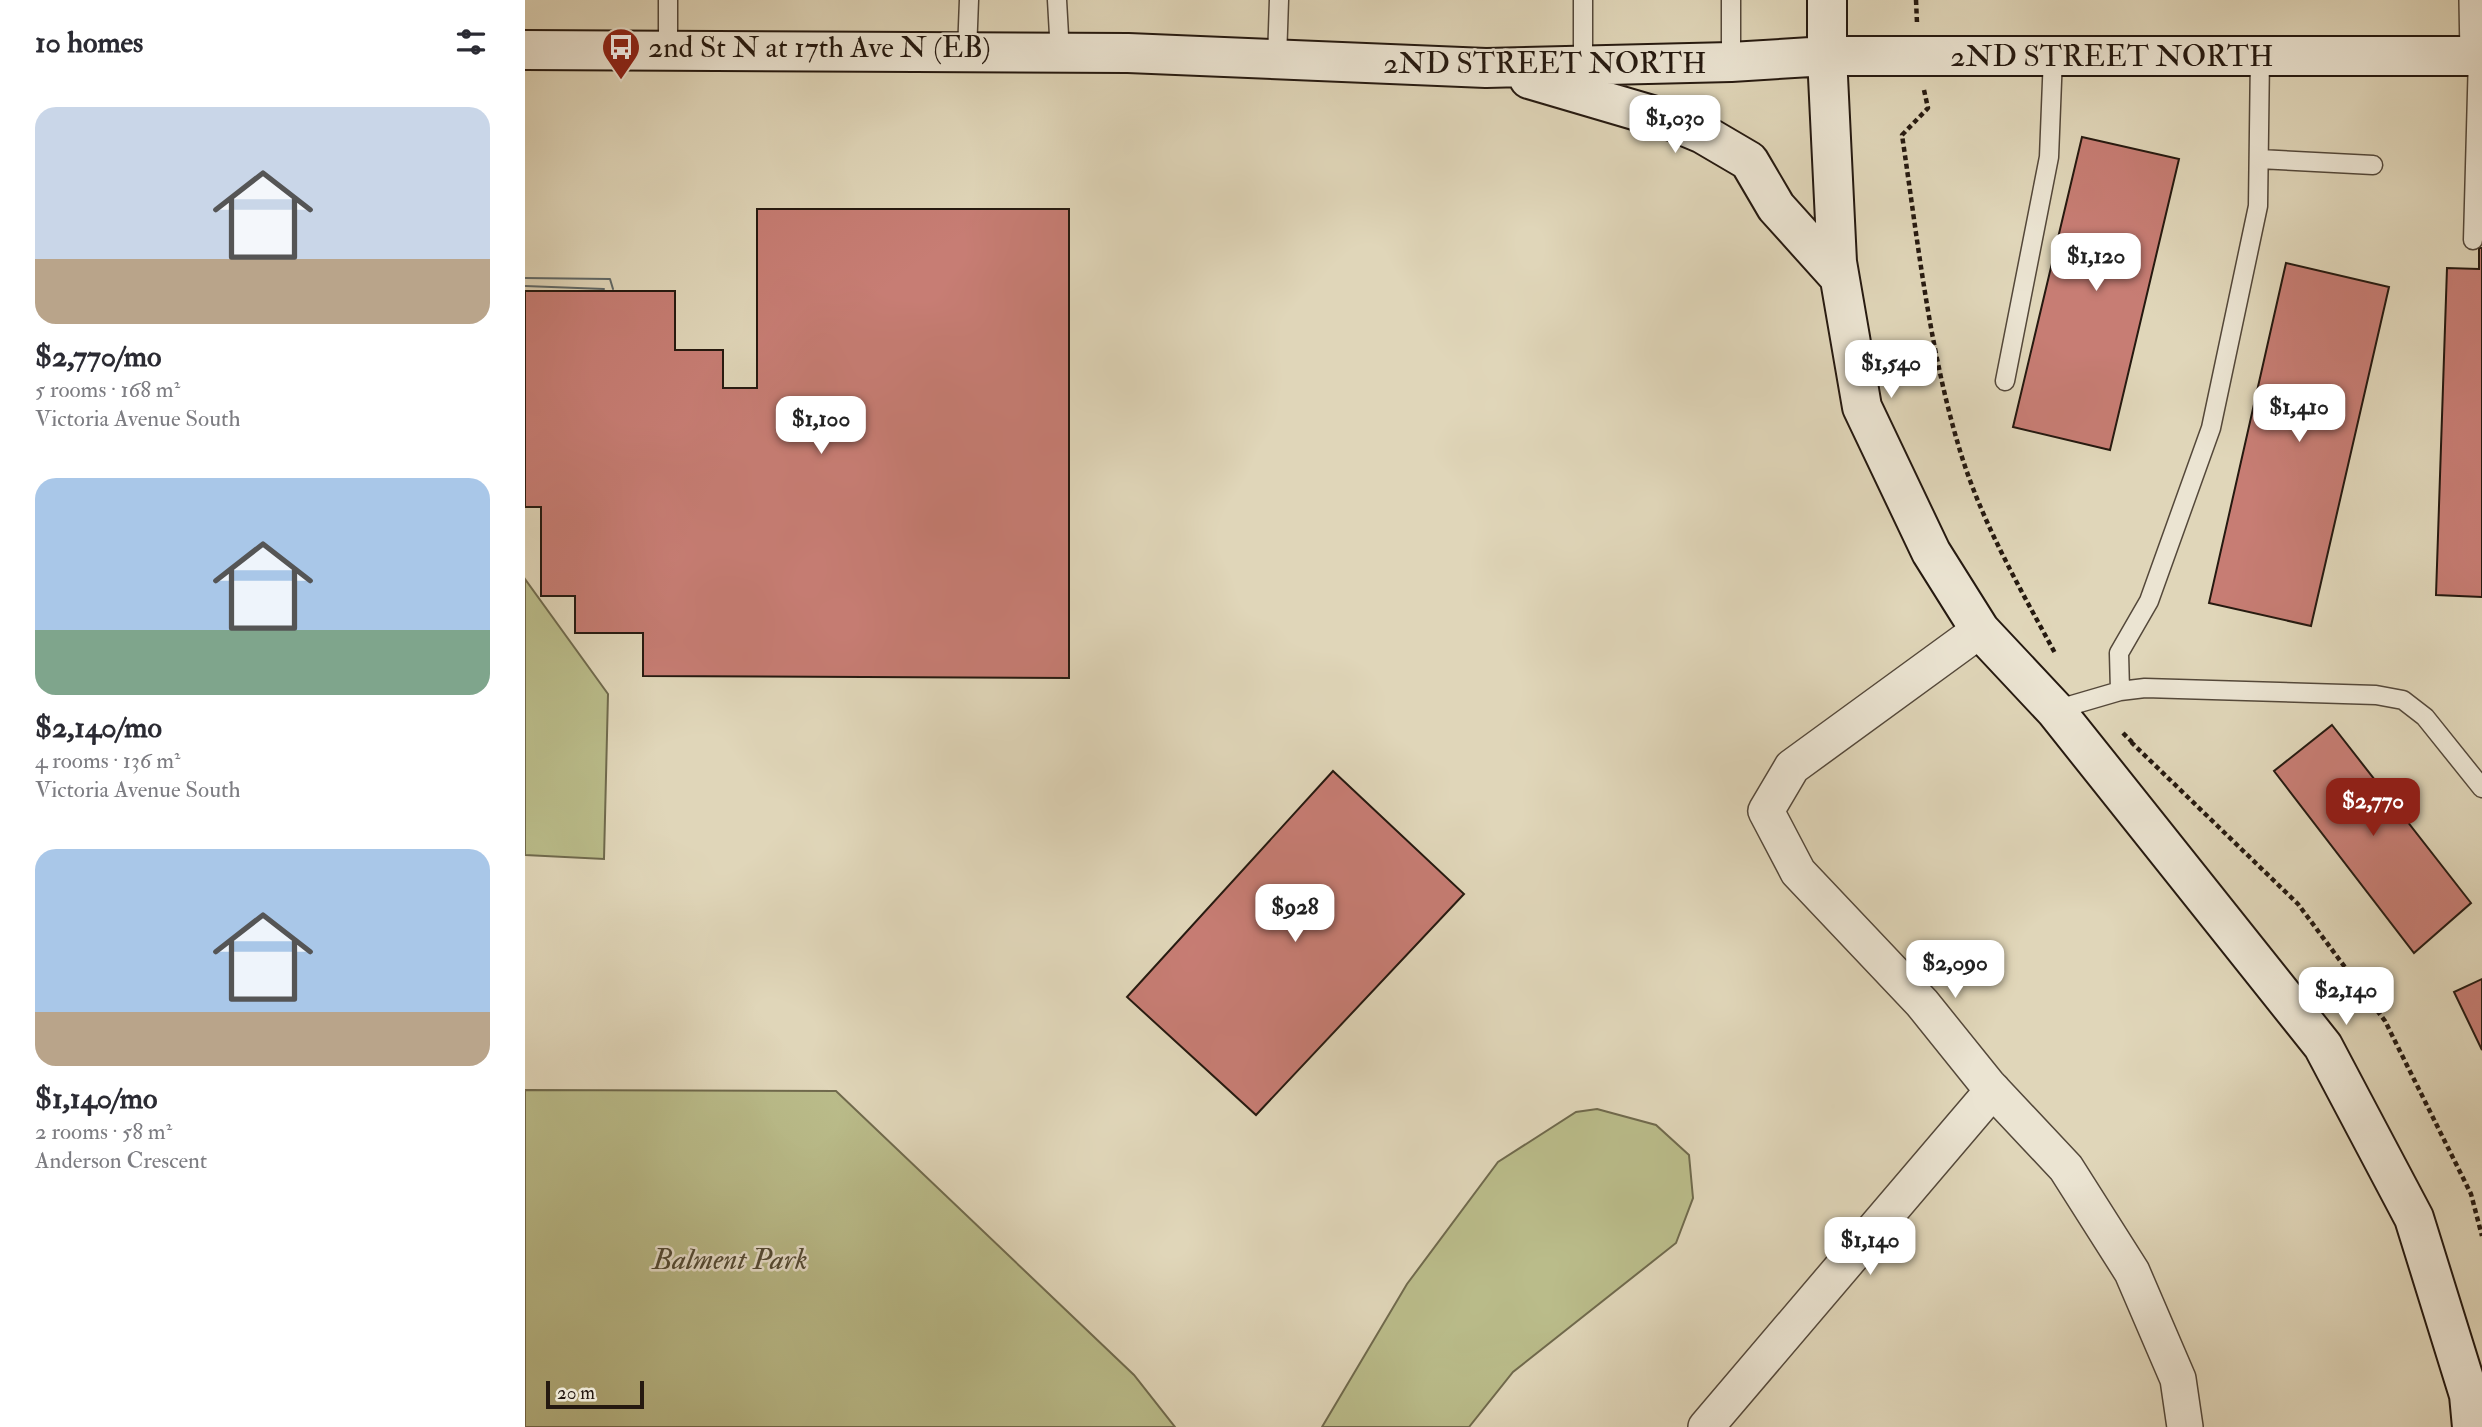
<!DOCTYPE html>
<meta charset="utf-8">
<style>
body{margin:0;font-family:"IM FELL Double Pica",serif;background:#f2f2f3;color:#2b2b33;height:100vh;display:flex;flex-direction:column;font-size:26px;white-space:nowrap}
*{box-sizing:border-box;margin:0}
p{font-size:23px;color:#7c7c81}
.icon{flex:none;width:38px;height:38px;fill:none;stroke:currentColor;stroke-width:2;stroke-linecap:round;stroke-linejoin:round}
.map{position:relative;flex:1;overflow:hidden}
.sheet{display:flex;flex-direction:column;background:#fff;width:525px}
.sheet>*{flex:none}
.scale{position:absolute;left:21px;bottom:18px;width:98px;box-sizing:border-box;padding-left:7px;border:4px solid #251910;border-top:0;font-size:19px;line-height:24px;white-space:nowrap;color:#251910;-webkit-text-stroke:5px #ebe4d2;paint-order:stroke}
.price{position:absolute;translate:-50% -60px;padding:0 16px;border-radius:14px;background:#fff;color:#222;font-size:23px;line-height:46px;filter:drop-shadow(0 2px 4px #0008)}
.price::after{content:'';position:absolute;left:50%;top:42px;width:21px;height:16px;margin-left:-10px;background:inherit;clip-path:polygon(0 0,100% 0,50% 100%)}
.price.current{background:#8f2418;color:#fff}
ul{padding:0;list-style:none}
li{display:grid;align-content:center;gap:14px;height:371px;padding:0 35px}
li span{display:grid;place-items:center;height:217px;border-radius:21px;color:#555}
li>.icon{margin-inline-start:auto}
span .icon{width:126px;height:126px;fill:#fffc;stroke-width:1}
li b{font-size:30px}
h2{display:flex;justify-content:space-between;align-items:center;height:84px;padding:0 35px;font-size:30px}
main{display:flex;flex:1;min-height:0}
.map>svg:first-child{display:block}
.green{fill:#babc8a;stroke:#706a4d;stroke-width:2}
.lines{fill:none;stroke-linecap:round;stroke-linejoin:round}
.shore{stroke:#606866;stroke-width:2}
.building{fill:#c77d74;stroke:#251910;stroke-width:2}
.lane-casing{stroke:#54483a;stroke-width:21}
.street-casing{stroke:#54483a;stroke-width:38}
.secondary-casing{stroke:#251910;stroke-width:42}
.path{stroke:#251910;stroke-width:4.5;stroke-dasharray:5 3.5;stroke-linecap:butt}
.lane{stroke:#ebe4d2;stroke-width:18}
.street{stroke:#ebe4d2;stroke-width:35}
.secondary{stroke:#ebe4d2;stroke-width:38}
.labels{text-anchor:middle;stroke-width:5;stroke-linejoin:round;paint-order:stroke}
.poi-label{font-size:30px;fill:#251910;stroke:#ebe4d2;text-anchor:start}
.street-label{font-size:30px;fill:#251910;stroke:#ebe4d2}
.park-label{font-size:30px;font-style:italic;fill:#524a35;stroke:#ebe4d2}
</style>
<main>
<section class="sheet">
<h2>10 homes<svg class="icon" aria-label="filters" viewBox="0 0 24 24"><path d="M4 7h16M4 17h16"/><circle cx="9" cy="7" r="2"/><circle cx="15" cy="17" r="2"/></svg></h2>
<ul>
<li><span style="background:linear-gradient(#c9d6e8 70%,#b9a48a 0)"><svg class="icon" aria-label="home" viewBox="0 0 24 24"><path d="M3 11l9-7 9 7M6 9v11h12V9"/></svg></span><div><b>$2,770/mo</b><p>5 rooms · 168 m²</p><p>Victoria Avenue South</p></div></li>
<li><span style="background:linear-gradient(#a9c7e8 70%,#7fa58c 0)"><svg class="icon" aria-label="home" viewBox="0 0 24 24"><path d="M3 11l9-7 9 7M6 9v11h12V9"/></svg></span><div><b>$2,140/mo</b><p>4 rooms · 136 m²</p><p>Victoria Avenue South</p></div></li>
<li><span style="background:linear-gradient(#a9c7e8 75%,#b9a48a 0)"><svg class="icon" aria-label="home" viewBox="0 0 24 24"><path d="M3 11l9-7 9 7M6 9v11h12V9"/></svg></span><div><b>$1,140/mo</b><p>2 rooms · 58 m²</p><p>Anderson Crescent</p></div></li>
</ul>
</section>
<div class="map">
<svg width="1957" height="1427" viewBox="0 0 1957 1427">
<rect width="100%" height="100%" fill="#e0d6b9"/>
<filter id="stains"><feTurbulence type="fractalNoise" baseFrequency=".00286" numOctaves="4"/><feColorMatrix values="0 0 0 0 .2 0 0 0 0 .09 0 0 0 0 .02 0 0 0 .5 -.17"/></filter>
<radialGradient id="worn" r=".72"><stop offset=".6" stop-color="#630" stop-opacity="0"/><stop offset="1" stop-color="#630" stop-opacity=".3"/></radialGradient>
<path class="green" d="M0,579L83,694L79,859L0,855Z
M0,1090L311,1091L609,1375L650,1427H0Z
M1072,1109L1131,1125L1164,1155L1168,1198L1151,1243L988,1372L944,1427H797L882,1284L973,1162L1051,1112Z"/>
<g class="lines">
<path class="shore" d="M0,278L85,279L88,289
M0,286L79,289"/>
</g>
<path class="building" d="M1557,137L1654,159L1585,450L1488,427Z
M232,209H544V678L118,676V633H50V596H16V507H0V291H150V350H198V388H232Z
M1954,248H1957V597L1911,595L1922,268L1954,269Z
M1761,263L1864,287L1786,626L1684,603Z
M1807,725L1946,903L1889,953L1749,771Z
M808,771L939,894L731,1115L602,997Z
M1957,979V1050L1929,992Z"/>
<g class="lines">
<defs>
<path id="lane" d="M532,0L535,53
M1058,0V66
M1206,0V62
M143,51V0
M442,52L444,0
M752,59L754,0
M1734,159L1848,165
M1948,240L1953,56
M1480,381L1524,157L1528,56
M1595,691L1594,653L1624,601L1686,428L1733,206L1735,56
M1530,710L1595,691L1620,688L1851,695L1878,700L1900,717L1957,788"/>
<path id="street" d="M1952,0L1953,56
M1455,630L1267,767L1241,811L1273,872L1397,1003L1463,1085L1541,1168L1607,1272L1653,1379L1660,1427
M1181,1427L1468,1090"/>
<path id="secondary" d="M1302,0V56L1312,262L1337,407L1406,552L1455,630L1530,710L1798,1046L1889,1218L1944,1395L1947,1427
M0,50L603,53L961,68L1206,62L1302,56H1957
M1004,79L1147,121L1178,134L1224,161L1251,207L1314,277"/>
</defs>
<use href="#lane" class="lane-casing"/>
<use href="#street" class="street-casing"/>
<use href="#secondary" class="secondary-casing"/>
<path class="path" d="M1391,0L1392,23
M1399,90L1403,108L1377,135C1393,242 1404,350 1436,454C1458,525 1496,590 1531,655
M1598,733L1607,742
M1606,742L1773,904L1860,1021L1946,1194L1957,1236"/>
<use href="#lane" class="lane"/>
<use href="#street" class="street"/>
<use href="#secondary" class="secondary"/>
</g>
<defs>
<symbol id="bus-pin" viewBox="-11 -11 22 30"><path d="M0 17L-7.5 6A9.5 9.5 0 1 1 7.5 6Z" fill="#8f2418" stroke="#ebe4d2"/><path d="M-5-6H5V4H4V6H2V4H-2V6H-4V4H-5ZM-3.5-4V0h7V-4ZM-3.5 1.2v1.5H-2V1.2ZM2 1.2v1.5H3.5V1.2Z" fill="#fff"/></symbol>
</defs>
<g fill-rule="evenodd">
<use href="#bus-pin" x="74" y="25" width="44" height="60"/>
</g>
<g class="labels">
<g class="poi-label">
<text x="123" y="57">2nd St N at 17th Ave N (EB)</text>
</g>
<g class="street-label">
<text x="1587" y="66">2ND STREET NORTH</text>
<text x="1020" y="73">2ND STREET NORTH</text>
</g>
<g class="park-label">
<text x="205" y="1269">Balment Park</text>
</g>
</g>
<rect width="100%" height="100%" filter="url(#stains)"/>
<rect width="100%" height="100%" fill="url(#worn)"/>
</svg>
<div class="scale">20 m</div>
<b class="price" style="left:1150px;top:155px">$1,030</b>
<b class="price" style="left:1571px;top:293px">$1,120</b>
<b class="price" style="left:1366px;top:400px">$1,540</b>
<b class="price" style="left:1774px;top:444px">$1,410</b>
<b class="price" style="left:296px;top:456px">$1,100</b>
<b class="price current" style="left:1848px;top:838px">$2,770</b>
<b class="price" style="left:770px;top:944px">$928</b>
<b class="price" style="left:1430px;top:1000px">$2,090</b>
<b class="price" style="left:1821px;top:1027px">$2,140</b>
<b class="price" style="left:1345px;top:1277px">$1,140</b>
</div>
</main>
